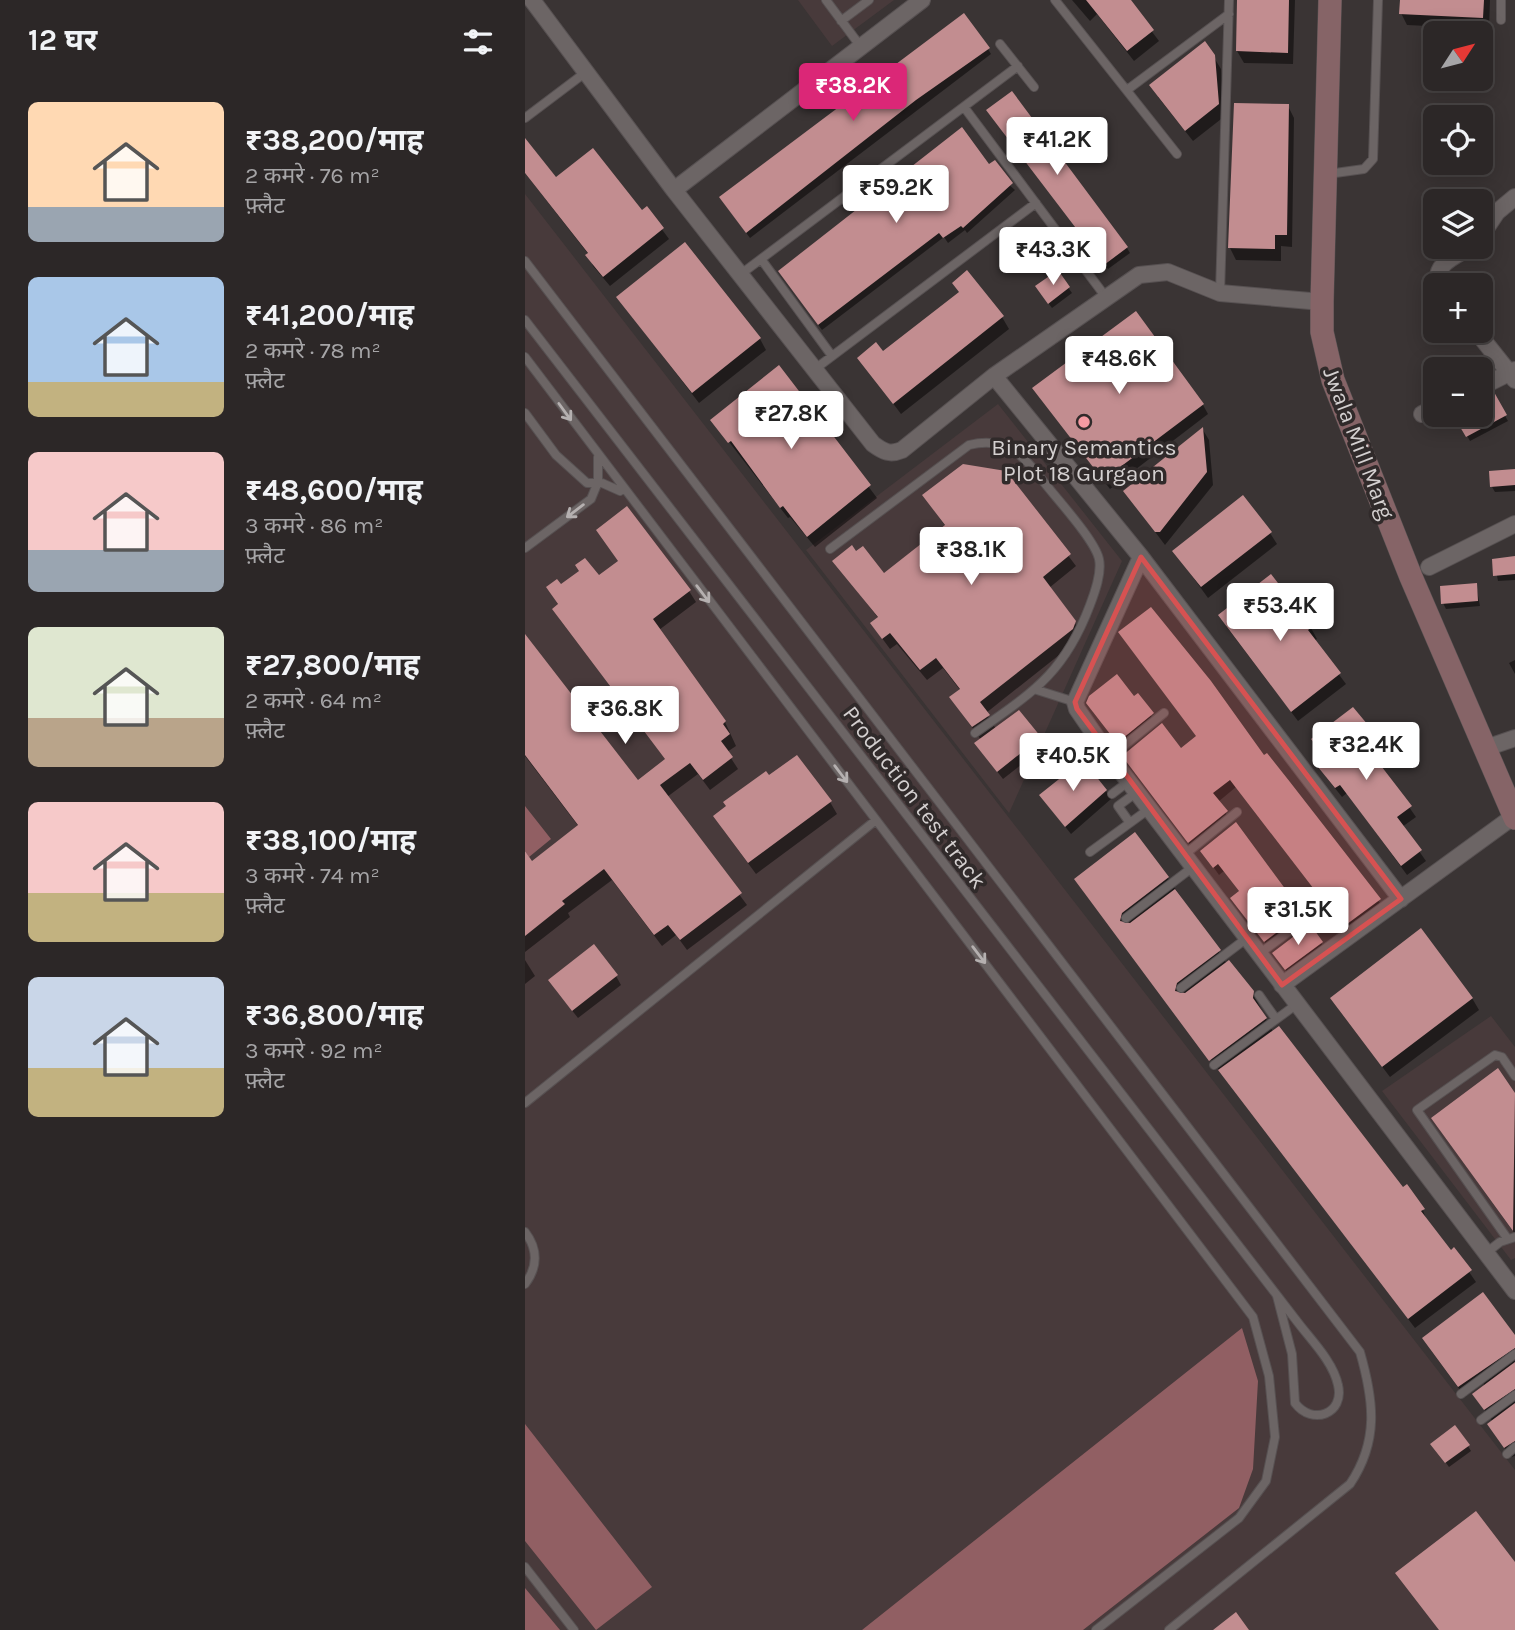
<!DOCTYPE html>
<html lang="hi">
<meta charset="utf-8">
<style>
body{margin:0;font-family:Karla,"Noto Sans Devanagari",sans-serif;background:#342f2f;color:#f1f3f6;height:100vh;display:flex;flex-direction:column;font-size:26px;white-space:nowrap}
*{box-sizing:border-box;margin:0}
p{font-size:23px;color:#a6a5a7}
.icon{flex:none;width:38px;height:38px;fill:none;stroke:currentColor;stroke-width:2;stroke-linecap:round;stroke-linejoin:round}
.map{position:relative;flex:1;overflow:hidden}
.side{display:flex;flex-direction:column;background:#2c2727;width:525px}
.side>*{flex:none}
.needle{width:46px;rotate:54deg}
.buttons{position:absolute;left:898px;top:21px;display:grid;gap:14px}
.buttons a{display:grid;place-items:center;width:70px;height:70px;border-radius:10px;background:#2c2727;box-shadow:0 4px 18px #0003,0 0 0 2px #484444;font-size:35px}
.price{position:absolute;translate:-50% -60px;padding:0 16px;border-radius:7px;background:#fff;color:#222;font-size:23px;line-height:46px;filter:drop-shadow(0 2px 4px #0008)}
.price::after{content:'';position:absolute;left:50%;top:42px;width:21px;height:16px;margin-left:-10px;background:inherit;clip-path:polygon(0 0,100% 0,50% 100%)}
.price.on{background:#db2777;color:#fff}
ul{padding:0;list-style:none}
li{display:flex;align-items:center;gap:21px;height:175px;padding:0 28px}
li span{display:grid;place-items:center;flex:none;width:196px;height:140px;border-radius:10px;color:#555}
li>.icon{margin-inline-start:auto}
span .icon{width:84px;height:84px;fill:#fffc;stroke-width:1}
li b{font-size:30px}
h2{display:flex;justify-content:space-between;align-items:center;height:84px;padding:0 28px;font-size:30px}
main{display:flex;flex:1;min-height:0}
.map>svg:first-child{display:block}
.built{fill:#483a3b}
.forest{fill:#915f63}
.shadow{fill:#0007}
.building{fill:#c28d90}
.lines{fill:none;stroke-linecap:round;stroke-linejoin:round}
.lane-casing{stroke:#575152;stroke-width:10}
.street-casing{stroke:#575152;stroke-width:18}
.secondary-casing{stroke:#575152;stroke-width:24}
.lane{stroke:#6c6565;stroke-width:8}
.street{stroke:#6c6565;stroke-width:16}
.secondary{stroke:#866467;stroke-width:23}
.oneway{stroke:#b5b0b0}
.marked{fill:#d65252;fill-opacity:0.2;stroke:#d65252;stroke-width:5;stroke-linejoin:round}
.poi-dot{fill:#f49aa2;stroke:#302a2a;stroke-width:2.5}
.labels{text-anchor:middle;stroke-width:7;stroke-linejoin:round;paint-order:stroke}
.street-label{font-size:23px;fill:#d4d0d0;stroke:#302a2a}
.poi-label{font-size:23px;fill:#d4d0d0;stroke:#302a2a}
</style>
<main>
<section class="side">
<h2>12 घर<svg class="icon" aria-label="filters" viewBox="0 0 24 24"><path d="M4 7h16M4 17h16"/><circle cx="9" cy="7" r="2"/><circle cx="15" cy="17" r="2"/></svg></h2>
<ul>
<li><span style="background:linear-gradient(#ffd9b3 75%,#9aa5b1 0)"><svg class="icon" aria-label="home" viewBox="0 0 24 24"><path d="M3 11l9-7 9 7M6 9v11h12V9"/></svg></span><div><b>₹38,200/माह</b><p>2 कमरे · 76 m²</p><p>फ़्लैट</p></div></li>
<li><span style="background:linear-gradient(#a9c7e8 75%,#c2b280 0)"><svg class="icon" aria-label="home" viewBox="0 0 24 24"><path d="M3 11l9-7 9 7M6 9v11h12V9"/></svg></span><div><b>₹41,200/माह</b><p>2 कमरे · 78 m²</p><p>फ़्लैट</p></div></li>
<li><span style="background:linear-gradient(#f6c9c9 70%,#9aa5b1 0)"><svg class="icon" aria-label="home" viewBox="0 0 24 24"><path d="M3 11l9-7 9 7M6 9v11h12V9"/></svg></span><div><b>₹48,600/माह</b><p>3 कमरे · 86 m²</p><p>फ़्लैट</p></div></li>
<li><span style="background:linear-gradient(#dfe7d0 65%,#b9a48a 0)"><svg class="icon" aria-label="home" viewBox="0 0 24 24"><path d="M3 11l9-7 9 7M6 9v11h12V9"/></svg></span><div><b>₹27,800/माह</b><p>2 कमरे · 64 m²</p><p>फ़्लैट</p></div></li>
<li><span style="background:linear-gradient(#f6c9c9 65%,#c2b280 0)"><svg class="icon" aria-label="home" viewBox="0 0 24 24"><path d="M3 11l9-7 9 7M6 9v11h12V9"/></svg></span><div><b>₹38,100/माह</b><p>3 कमरे · 74 m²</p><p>फ़्लैट</p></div></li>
<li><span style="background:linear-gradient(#c9d6e8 65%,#c2b280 0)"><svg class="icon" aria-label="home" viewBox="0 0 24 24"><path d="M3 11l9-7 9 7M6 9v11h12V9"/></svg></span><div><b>₹36,800/माह</b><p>3 कमरे · 92 m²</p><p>फ़्लैट</p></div></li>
</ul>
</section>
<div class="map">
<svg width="990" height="1630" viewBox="0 0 990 1630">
<rect width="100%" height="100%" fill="#3a3434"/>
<path class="built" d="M273,0H369L307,46Z
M0,194L990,1470V1630H0Z
M473,404L597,561L484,813L281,550Z
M966,1016L990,1047V1258L986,1260L857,1091Z"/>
<path class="forest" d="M0,806L26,839L4,857L0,851Z
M717,1328L733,1381L728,1469L714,1508L558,1630H337Z
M0,1424L127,1587L71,1630L0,1541Z
M0,1588L35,1630H0Z"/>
<path class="shadow" d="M547,0H603L634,41L609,61L572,14L565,21Z
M714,0H770L768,64L719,63L712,51Z
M876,0H965L964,29L882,25L876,13Z
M463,49L466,54L225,238L199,203Z
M688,56L696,69L700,116L668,141L633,97Z
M763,106L769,118L767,247L756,246V261L711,260L705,248Z
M467,115L602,248L605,253L583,269Z
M0,141L30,180L117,213L122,209L144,239L85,286L68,266L64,255L0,173Z
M464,167L490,190L442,233L440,230L423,243L419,237L297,330L258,277Z
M532,272L547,293L527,308L515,292Z
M429,283L477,317L484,329L376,414L334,358L358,354L435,293Z
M93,298L235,339L241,350L174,403Z
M254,367L352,498L290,547L265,517L263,518L187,420Z
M968,395L983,421L945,441L930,415H956V401Z
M515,398L678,405L683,414L585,489Z
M678,430L684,440L688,485L640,545L600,492Z
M990,471V491L970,492L967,487Z
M480,472L551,566L524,588L557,633L553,640L461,713L471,729L514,738L519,747L478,779L457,752L456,740L426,698L435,690L418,668L402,680L372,644L365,649L354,634V619L309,561L359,576L421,527L399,496Z
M73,531L164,591L171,602L134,630L200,722L211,746L202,752L213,769L185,790L173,774L142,797L222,905L162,950L151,935L137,946L87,880L43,913L45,917L0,952V854L7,863L54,827L0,756V637L113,782L141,760L36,621L29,610L34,606L23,588L73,578L94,562Z
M745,533L752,544L683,598L649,551Z
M990,558V580L973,581L969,560Z
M745,576L786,628L792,639L789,641L821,684L773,721L701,626Z
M951,585L955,606L921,609L918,603Z
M990,660V674L984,663Z
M609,699L632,722L598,750L568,712Z
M828,709L847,736L841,741L858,766L856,767L891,817L877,827L901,861L882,875L822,793L817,797L801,777L803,761Z
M656,750L739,758L859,908L824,935L711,787L693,802L706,821L669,850L604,764Z
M244,778L305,802L312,814L231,874L197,828Z
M581,791L586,799L546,834L522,804Z
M677,851L776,914L781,923L745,949L712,906L715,892L699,871L694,875Z
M643,878L702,964L727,992L748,1032L878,1189L881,1187L898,1210L902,1222L926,1252L929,1250L951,1282L890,1328L558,891Z
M784,927L802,951L766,977L754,962Z
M0,960L10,976L0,984Z
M91,976L96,985L53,1018L30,989Z
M947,998L954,1010L865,1077L814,1010Z
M972,1071L990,1096V1234L915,1130Z
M990,1338V1456L986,1457L970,1435L968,1422L956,1405L959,1383L940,1397L905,1349Z
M943,1446L946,1451L924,1467L911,1449Z"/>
<path class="building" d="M561,0H606L629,30L602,51Z
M712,0H764L763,53L711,51Z
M875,0H959L958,18L874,14Z
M439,13L465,48L391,100L221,233L194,197Z
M680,41L690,55L694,104L660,131L624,85Z
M487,91L603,247L579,265L461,110Z
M709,103L764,104L762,235H750V249L703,248Z
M437,127L464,164L470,160L488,183L438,228L436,226L418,238L414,233L293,325L253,271Z
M0,138L31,177L68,148L117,210L122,206L139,228L78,277L60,255L63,253L0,173Z
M160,242L236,338L167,393L91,297Z
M442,270L479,316L368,404L332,358L351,342L358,351L434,292L427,283Z
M533,270L545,287L523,304L510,286Z
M611,311L679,404L578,480L507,388Z
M254,365L346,485L282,537L258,506L255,508L206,441L203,443L185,420Z
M969,392L982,415L941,437L928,415H956V397Z
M678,427L682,472L635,532H630L598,491Z
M438,464L481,471L546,554L518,577L551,621L548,629L455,702L465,715L447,727L424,697L435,689L411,658L395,670L365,633L357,639L345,623L353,617L307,561L327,545L331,551L338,546L359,573L420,525L397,495Z
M990,469V485L965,487L964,471Z
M718,495L747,532L676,587L647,551Z
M102,506L166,590L128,619L201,721L198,724L205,734L196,741L208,757L178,780L165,763L135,785L217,893L155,940L143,925L129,935L79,869L37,901L40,904L0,936V851L7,861L53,825L0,755V634L113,780L140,759L27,609L33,604L21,587L32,579L36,584L54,571L50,565L60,558L74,575L93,561L71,530Z
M990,556V574L968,576L967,559Z
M746,574L787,627L783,630L816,673L766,712L693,615Z
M952,583L953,601L916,604L915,586Z
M626,607L686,681L739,755L742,753L765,782L856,899L818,927L705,780L688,793L703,811L663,843L597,756L637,723L656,748L671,736L593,632Z
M592,674L609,696L613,693L629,713L592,743L561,703L564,696Z
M828,707L843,725L835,731L853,755L850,758L887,806L872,817L897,850L876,866L815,785L810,788L793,767L802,760L786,739Z
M494,710L516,737L472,772L449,743Z
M272,755L307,801L223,863L188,816L201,806L198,802L241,771L244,775Z
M558,760L582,790L540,827L514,795Z
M711,822L778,913L739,942L705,898L714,891L693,864L688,868L675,851Z
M610,832L644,877L597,913L595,921L605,923L650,889L696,950L652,983L650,991L660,993L704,960L729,991L728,998L742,1018L684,1061L549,879Z
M785,924L798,942L760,970L747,953Z
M896,928L948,998L857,1067L805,998Z
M69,944L93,975L47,1011L23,980Z
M754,1026L878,1187L882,1184L900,1209L896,1211L926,1250L929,1247L947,1270L883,1319L693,1070Z
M973,1068L990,1093L988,1231L906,1118Z
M958,1292L990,1335V1348L933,1387L897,1338Z
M990,1362V1389L959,1410L947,1394Z
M990,1403V1441L979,1448L962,1424Z
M930,1425L945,1445L920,1463L905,1444Z
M951,1511L990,1562V1630H914L870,1573Z
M711,1612L724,1630H688Z"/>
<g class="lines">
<defs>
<path id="lane" d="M301,0L336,47
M530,0L652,154
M976,20V0
M316,21L344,0
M475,44L509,87
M602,90L704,14
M439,107L580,296
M0,118L61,72
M803,174L839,169L848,159L853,0
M0,261L835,1352C849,1401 854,1441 825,1484L644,1630
M216,274L236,259
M695,293L704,0
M0,320L771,1320C785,1339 808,1361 813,1385C820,1414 787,1426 770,1403L767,1354L752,1296
M307,356L236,259L493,66
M0,357L728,1317L744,1376L750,1437L741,1481L714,1518L571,1630
M290,369L511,203
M0,413L31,455L62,483H77L95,491
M0,548L66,499L73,482V457
M305,549L444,445C480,436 498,454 518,481C531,498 570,540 574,559C577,573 570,592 565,605C539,674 508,692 450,733
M512,690L550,702
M585,757L639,713
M587,794L604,781
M605,823L593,806L612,792
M565,852L624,809
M659,855L712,812
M601,918L668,867
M734,954L789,913
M656,988L722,938
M734,995L751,1019
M689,1065L772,1004
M0,1103L351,820
M0,1232C13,1249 13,1267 0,1284
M982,1238L892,1110L970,1055L977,1057L990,1076
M961,1253L975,1242L990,1237
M936,1394L990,1354
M956,1420L990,1395
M982,1454L990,1447
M0,1567L49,1630"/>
<path id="street" d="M7,0L149,190L348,444C359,452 365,455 377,450L469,376L614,275L643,272L695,293L797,302
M149,190L397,0
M956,236L972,212L990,197
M914,285C908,264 929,257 945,247
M951,331L990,380
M469,376L616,557L876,899
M956,387L990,370
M897,414L910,408
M616,557L550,702L552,709L585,757L990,1291
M904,567L990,524
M958,749L990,738
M757,985L989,816"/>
<path id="secondary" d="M805,0L797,302V332L808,380L886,577L990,818"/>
</defs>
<use href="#lane" class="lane-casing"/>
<use href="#street" class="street-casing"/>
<use href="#secondary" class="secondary-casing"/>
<use href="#lane" class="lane"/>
<use href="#street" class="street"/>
<use href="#secondary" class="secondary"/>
</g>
<defs><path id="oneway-shaft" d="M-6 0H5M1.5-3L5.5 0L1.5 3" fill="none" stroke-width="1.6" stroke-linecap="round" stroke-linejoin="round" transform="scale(1.75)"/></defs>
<g class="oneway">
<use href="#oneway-shaft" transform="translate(40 412) rotate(54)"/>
<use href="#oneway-shaft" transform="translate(50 511) rotate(143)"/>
<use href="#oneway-shaft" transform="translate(178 594) rotate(53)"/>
<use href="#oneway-shaft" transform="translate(316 774) rotate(53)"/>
<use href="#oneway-shaft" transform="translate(454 955) rotate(53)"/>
</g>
<path class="marked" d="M616,557L876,899L757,985L552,709L550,702Z"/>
<circle class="poi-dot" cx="559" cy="422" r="7"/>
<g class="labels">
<g class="street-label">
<text transform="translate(834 443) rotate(69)" y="8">Jwala Mill Marg</text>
<text transform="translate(390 797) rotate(53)" y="8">Production test track</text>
</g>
<g class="poi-label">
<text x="559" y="455">Binary Semantics<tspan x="559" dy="26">Plot 18 Gurgaon</tspan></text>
</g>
</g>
</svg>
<div class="buttons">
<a><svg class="needle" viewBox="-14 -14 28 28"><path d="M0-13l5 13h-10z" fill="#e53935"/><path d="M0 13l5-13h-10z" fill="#a6a5a7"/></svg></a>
<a><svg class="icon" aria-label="locate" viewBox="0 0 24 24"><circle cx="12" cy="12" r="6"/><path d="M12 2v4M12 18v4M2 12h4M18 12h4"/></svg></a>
<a><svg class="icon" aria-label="layers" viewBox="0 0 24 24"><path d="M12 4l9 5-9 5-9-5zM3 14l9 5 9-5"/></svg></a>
<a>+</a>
<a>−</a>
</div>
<b class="price on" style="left:328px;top:123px">₹38.2K</b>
<b class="price" style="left:532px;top:177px">₹41.2K</b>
<b class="price" style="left:371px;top:225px">₹59.2K</b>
<b class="price" style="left:528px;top:287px">₹43.3K</b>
<b class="price" style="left:594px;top:396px">₹48.6K</b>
<b class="price" style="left:266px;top:451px">₹27.8K</b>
<b class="price" style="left:446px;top:587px">₹38.1K</b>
<b class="price" style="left:755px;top:643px">₹53.4K</b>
<b class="price" style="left:100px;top:746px">₹36.8K</b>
<b class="price" style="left:841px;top:782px">₹32.4K</b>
<b class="price" style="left:548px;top:793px">₹40.5K</b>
<b class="price" style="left:773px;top:947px">₹31.5K</b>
</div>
</main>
